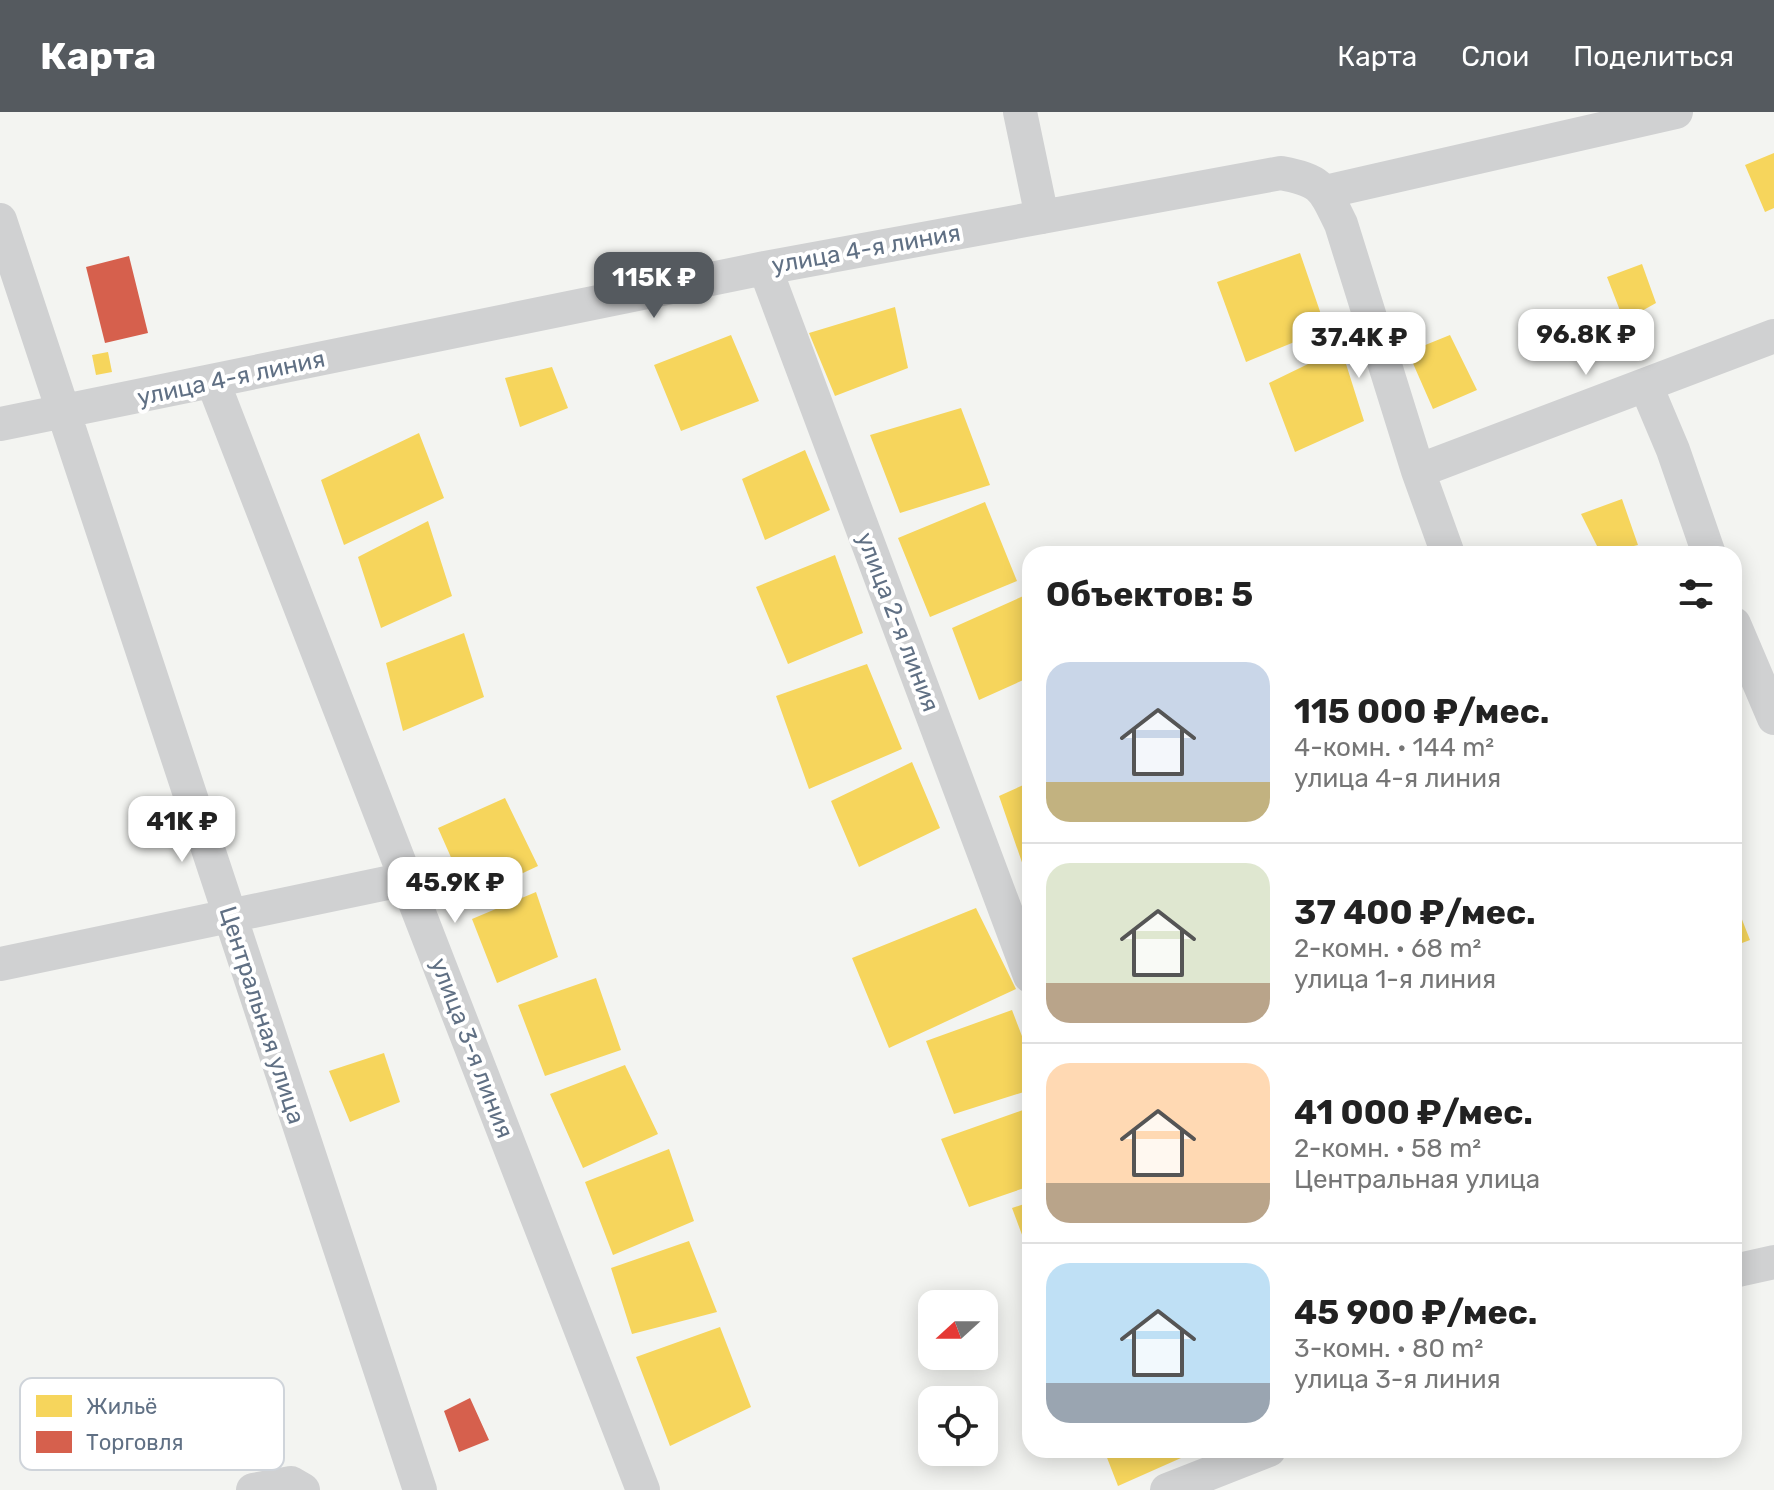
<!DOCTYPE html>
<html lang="ru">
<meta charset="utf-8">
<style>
body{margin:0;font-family:Rubik,sans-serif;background:#f6f6f6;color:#222;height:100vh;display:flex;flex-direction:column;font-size:30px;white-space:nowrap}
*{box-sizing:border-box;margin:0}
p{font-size:26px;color:#767676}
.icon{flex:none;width:44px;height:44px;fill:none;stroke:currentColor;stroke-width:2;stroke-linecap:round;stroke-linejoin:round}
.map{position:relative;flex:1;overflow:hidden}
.drawer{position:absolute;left:1022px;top:434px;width:720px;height:912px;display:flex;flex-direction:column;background:#fff;border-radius:24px;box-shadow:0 4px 20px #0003}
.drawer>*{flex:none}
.needle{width:52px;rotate:249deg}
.tools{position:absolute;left:918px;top:1178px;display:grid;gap:16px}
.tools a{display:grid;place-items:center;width:80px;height:80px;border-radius:16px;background:#fff;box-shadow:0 4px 20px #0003;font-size:40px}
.price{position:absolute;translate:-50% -68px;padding:0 18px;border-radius:16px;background:#fff;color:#222;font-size:26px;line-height:52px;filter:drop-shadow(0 2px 4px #0008)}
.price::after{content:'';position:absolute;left:50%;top:48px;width:24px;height:18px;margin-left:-12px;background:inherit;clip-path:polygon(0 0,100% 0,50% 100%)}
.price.selected{background:#555a5f;color:#fff}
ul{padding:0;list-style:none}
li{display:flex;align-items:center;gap:24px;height:200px;padding:0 24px}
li+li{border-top:2px solid #e0e0e0}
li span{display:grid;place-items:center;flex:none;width:224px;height:160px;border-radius:24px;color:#555}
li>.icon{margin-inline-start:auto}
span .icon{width:96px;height:96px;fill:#fffc;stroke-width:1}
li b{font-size:34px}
h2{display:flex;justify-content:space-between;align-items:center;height:96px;padding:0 24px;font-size:34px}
header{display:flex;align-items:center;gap:48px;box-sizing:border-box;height:112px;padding:0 40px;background:#555a5f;color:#fff}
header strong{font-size:38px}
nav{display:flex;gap:44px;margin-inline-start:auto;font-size:28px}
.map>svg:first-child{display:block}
.homes{fill:#f6d55c}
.shops{fill:#d6604d}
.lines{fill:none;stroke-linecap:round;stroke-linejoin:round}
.minor{stroke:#d0d1d2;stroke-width:34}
.labels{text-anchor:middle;stroke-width:8;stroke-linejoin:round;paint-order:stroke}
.street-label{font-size:24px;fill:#607084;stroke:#fff}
.key{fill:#fff;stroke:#cfd4da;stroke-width:2}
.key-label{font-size:22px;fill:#607084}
</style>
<header>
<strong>Карта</strong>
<nav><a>Карта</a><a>Слои</a><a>Поделиться</a></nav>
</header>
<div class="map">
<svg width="1774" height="1378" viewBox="0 0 1774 1378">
<rect width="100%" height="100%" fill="#f3f4f1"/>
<path class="homes" d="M1774,41V96L1765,100L1745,53Z
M1300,141L1326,217L1246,250L1217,170Z
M1642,152L1656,191L1624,209L1607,165Z
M895,195L908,256L835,284L809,221Z
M731,223L759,289L681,319L654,253Z
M1450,223L1477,278L1433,297L1408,240Z
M1341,236L1364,309L1295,340L1269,271Z
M108,240L112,260L96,263L92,243Z
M552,255L568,296L520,315L505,266Z
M961,296L990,373L900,401L870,323Z
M419,321L444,386L344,433L321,368Z
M805,338L830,398L765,428L742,367Z
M1622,387L1638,433L1601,442L1581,402Z
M985,390L1017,469L930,505L898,426Z
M428,409L452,484L381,516L358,445Z
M835,443L863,521L788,552L756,475Z
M1030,481V565L979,588L952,516Z
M464,521L484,585L403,619L386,551Z
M867,552L902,637L809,677L776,584Z
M912,650L940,716L859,755L831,689Z
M1030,670V761L1026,762L999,684Z
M505,686L538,754L469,786L438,716Z
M536,780L558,845L497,871L472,807Z
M1734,787L1750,828L1734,834Z
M976,796L1016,877L889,936L852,846Z
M596,866L621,938L545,964L518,893Z
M1012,898L1030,945V978L954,1002L926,929Z
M384,941L400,990L350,1010L329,959Z
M625,953L658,1022L583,1056L550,982Z
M1023,998L1030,1014V1074L969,1095L941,1027Z
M669,1037L694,1109L613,1143L585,1070Z
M1030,1090V1144L1012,1096Z
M689,1129L717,1200L632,1222L611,1156Z
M720,1215L751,1295L670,1334L636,1245Z
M1104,1338H1189L1190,1342L1118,1374Z"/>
<path class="shops" d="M129,144L148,221L105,231L86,155Z
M470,1286L489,1328L459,1340L444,1299Z"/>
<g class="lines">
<path class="minor" d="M1020,0L1042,105
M1325,80L1676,0
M0,108L420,1378
M765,156L1030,864
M213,270L643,1378
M1646,274L1673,338L1709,442
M0,312L765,156L1281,61C1322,69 1323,75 1341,112L1418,359L1448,442
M1418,359L1774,224
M1734,512L1774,606
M0,852L406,767
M1734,1159L1774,1150
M253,1378L291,1371L303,1378
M1167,1378L1269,1338"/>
</g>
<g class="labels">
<g class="street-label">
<text transform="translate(866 137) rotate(-10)" y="8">улица 4-я линия</text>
<text transform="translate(231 266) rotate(-12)" y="8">улица 4-я линия</text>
<text transform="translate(898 510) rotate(69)" y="8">улица 2-я линия</text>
<text transform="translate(262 903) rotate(72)" y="8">Центральная улица</text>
<text transform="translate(472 936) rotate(69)" y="8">улица 3-я линия</text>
</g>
</g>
<rect x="20" y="1266" width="264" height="92" rx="12" class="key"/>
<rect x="36" y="1283" width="36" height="22" fill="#f6d55c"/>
<rect x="36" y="1319" width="36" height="22" fill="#d6604d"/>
<g class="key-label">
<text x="86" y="1302">Жильё</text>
<text x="86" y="1338">Торговля</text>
</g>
</svg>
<div class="tools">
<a><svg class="needle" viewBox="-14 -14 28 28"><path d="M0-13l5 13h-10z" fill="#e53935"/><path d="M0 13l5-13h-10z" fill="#767676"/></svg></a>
<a><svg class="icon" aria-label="locate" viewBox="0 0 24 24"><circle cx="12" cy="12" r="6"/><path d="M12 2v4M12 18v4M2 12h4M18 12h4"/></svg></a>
</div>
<b class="price selected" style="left:654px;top:208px">115K ₽</b>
<b class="price" style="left:1586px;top:265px">96.8K ₽</b>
<b class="price" style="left:1359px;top:268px">37.4K ₽</b>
<b class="price" style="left:182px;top:752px">41K ₽</b>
<b class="price" style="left:455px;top:813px">45.9K ₽</b>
<section class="drawer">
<h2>Объектов: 5<svg class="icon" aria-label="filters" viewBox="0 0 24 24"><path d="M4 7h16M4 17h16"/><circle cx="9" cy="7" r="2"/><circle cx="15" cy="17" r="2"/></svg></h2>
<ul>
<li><span style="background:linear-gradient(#c9d6e8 75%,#c2b280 0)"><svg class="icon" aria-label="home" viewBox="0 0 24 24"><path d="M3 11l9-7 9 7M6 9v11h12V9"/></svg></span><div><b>115 000 ₽/мес.</b><p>4-комн. · 144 m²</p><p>улица 4-я линия</p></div></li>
<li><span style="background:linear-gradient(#dfe7d0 75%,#b9a48a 0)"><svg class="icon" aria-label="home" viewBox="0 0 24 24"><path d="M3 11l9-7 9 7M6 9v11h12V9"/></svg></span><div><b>37 400 ₽/мес.</b><p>2-комн. · 68 m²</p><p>улица 1-я линия</p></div></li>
<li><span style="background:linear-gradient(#ffd9b3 75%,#b9a48a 0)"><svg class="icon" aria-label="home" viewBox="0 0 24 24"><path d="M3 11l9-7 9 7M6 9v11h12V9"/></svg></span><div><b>41 000 ₽/мес.</b><p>2-комн. · 58 m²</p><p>Центральная улица</p></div></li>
<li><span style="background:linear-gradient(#bfe0f5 75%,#9aa5b1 0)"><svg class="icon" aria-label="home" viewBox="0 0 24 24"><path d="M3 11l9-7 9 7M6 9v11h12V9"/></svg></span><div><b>45 900 ₽/мес.</b><p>3-комн. · 80 m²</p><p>улица 3-я линия</p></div></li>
</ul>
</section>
</div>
